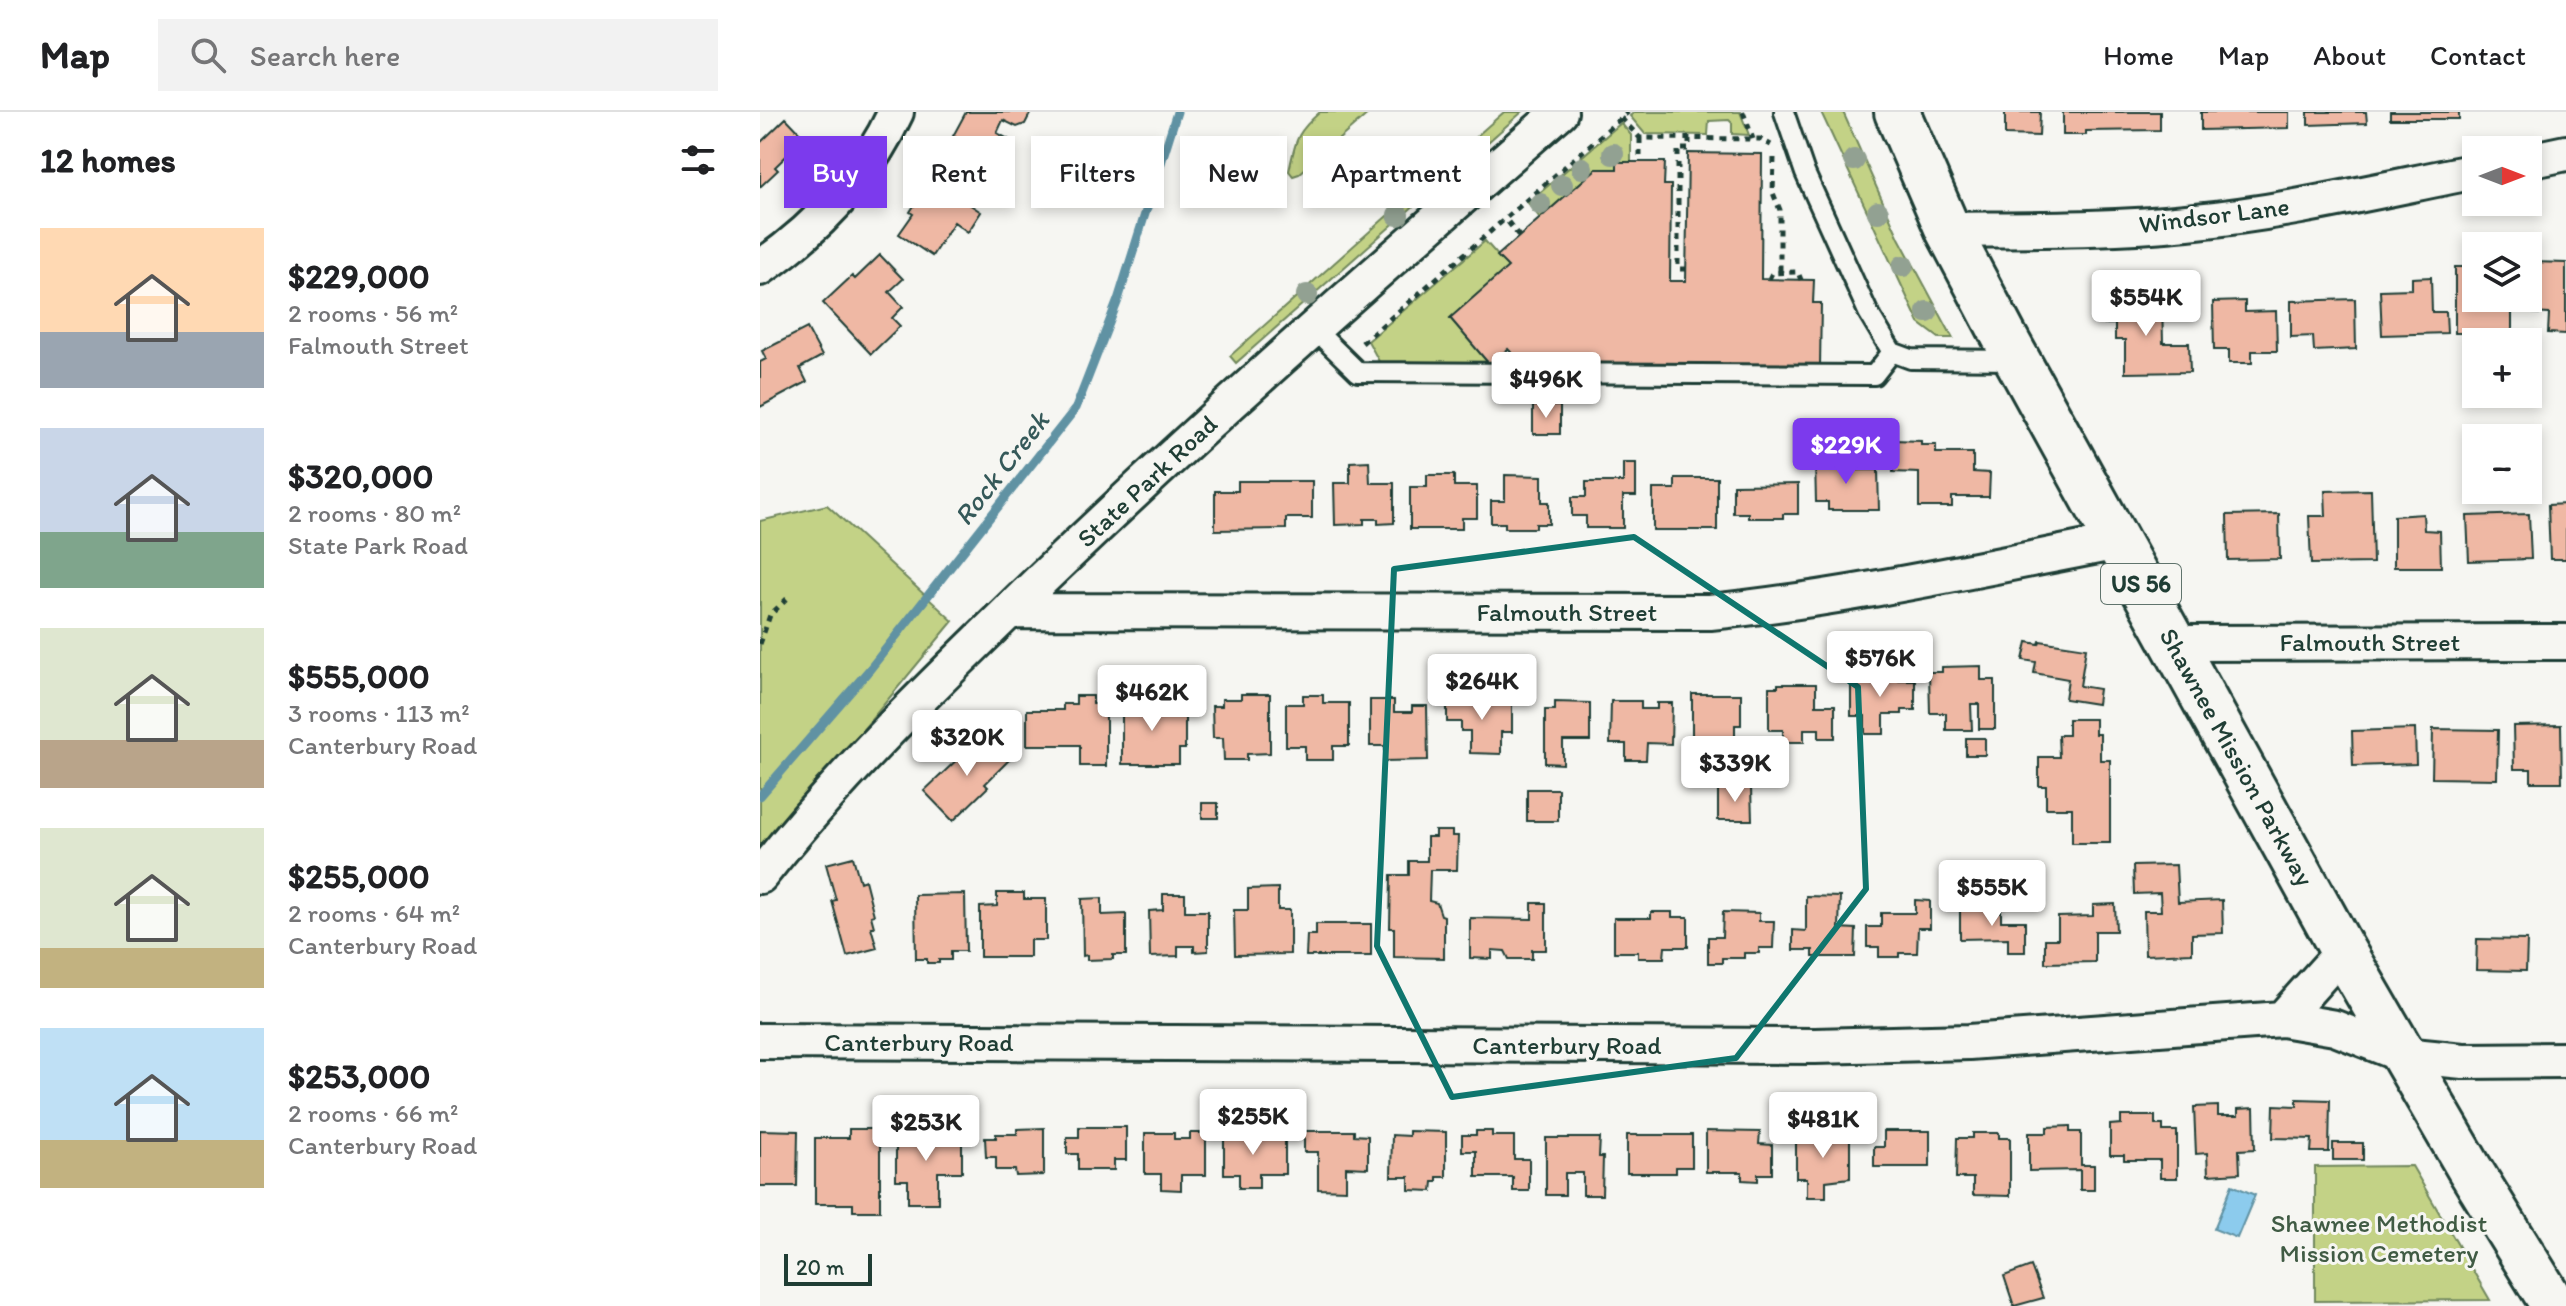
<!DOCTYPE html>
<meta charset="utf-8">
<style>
body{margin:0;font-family:Itim,sans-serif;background:#f2f2f2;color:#202124;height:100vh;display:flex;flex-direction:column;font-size:30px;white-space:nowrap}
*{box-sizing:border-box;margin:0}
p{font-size:26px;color:#757577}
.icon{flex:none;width:44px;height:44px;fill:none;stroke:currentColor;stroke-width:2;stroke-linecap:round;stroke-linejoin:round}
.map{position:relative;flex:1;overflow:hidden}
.panel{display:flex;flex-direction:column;background:#fff;width:760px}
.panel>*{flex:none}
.hud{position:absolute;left:24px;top:24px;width:760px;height:72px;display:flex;gap:16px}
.needle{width:52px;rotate:90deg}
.buttons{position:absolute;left:1702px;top:24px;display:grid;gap:16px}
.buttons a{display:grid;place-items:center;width:80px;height:80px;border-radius:0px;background:#fff;box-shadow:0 4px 12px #0003;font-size:40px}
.scale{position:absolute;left:24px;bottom:20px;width:88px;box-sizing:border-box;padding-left:8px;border:4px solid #1f3d34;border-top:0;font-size:22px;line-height:28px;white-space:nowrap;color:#1f3d34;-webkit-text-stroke:6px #f6f6f2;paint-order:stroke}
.price{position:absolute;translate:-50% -68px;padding:0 18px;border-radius:8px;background:#fff;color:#222;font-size:26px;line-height:52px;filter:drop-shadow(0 2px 4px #0008)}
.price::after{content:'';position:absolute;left:50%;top:48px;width:24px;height:18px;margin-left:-12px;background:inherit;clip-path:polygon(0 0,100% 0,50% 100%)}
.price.on{background:#7c3aed;color:#fff}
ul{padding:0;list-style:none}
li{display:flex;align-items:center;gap:24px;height:200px;padding:0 40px}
li span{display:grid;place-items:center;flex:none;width:224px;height:160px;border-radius:0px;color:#555}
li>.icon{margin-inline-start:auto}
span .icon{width:96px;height:96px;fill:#fffc;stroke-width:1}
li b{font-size:34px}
h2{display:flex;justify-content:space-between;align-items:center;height:96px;padding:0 40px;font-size:34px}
.chip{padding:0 28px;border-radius:0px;background:#fff;box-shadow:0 4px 12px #0003;font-size:28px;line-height:72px}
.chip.on{background:#7c3aed;color:#fff}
header{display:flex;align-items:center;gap:48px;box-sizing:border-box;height:112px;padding:0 40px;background:#fff;border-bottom:2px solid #e0e0e0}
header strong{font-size:38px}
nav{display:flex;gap:44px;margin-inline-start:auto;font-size:28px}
.search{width:560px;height:72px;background:#f2f2f2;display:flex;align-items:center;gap:20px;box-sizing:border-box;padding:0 28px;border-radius:0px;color:#757577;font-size:30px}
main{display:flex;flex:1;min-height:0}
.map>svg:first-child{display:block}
.green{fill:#c3d286;stroke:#71885d;stroke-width:2}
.water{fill:#8ccbed;stroke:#6092a3;stroke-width:2}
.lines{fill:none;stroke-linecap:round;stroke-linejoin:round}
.stream{stroke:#6092a3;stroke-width:9}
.building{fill:#efb8a4;stroke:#1f3d34;stroke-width:2}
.service-casing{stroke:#1f3d34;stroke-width:24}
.minor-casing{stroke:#1f3d34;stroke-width:40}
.trunk-casing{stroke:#1f3d34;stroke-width:50}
.path{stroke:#1f3d34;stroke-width:5;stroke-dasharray:6 6;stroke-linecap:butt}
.service{stroke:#f6f6f2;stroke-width:18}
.minor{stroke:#f6f6f2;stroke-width:34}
.trunk{stroke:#f6f6f2;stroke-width:44}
.tree{fill:#92a192}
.marked{fill:none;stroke:#0f766e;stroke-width:6;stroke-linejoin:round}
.labels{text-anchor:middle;stroke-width:6;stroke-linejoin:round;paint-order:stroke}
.shield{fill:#f6f6f2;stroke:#60746d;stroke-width:2}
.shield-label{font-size:24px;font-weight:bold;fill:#1f3d34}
.street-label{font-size:26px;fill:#1f3d34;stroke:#f6f6f2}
.park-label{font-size:26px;fill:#405b44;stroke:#f6f6f2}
.water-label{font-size:28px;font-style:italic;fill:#355959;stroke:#f6f6f2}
</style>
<header>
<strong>Map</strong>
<div class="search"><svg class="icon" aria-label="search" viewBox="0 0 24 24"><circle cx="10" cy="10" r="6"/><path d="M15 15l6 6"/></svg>Search here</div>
<nav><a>Home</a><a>Map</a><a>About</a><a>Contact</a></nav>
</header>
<main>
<section class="panel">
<h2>12 homes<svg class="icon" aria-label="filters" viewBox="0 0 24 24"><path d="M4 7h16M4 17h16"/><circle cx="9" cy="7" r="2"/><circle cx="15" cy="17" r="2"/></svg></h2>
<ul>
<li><span style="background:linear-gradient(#ffd9b3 65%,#9aa5b1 0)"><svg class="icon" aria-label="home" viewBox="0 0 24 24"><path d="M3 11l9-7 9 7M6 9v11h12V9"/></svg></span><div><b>$229,000</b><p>2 rooms · 56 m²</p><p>Falmouth Street</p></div></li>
<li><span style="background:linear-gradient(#c9d6e8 65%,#7fa58c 0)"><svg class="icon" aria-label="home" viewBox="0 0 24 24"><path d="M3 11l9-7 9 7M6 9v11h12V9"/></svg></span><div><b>$320,000</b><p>2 rooms · 80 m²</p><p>State Park Road</p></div></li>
<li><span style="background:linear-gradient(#dfe7d0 70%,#b9a48a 0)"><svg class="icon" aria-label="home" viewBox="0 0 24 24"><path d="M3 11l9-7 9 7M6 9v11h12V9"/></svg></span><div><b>$555,000</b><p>3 rooms · 113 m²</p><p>Canterbury Road</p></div></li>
<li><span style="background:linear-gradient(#dfe7d0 75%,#c2b280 0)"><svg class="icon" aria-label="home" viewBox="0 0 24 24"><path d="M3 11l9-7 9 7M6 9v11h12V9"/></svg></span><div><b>$255,000</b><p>2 rooms · 64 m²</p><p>Canterbury Road</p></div></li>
<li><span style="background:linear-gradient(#bfe0f5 70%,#c2b280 0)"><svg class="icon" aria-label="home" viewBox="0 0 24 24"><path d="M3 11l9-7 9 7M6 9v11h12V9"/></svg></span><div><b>$253,000</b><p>2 rooms · 66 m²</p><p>Canterbury Road</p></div></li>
</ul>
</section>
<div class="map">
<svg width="1806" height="1194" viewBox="0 0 1806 1194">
<rect width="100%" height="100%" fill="#f6f6f2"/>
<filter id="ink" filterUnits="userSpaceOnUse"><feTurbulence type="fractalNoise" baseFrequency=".0125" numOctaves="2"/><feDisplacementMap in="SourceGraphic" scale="16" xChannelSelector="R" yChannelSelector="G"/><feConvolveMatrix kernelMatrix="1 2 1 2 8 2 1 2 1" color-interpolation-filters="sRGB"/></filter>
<g filter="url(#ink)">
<path class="green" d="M560,0H610L539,62L533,64L529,59C536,28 535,22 560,0Z
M744,0H762L702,53L694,44Z
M874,0H980L989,23L972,22V11L969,8L949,9L948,23L885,22L870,4Z
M1061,0H1083L1139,126L1193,226H1179L1159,211Z
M861,11L871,23V50H857V57H836L780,106L768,91Z
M683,54L691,61L476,251L470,244Z
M725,129L748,155L690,206L730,253H621L608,229Z
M67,393L193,509L0,742V409Z
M1652,1054L1730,1188L1555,1189V1055Z"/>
<path class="water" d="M1472,1073L1495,1083L1477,1126L1454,1117Z"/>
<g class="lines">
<path class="stream" d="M0,684L110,557L316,296L358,188L417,0"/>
</g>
<path class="building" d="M206,0H271L265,12L257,15L243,8L237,21L248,27L237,47L193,24Z
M1245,0H1280L1279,24L1245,23Z
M1303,0H1400V18L1326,19V23H1303Z
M1441,0H1529V16L1441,18Z
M1548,0H1606L1607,11L1548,13Z
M1630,0H1699V7H1630Z
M26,6L45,26L15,55L18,58L0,75V31Z
M928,41L1002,42L1001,167L1054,168L1053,191H1061L1060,254L767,258L748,237L730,253L690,206L748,155L737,144L836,57H857V50H905L904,73H911L910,169H926Z
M180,53L217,78L209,92L221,100L208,120L194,110L172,144L139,122L153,102L150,100Z
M120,143L143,167L129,180L143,195L132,206L140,214L111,242L63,191L92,164L95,167Z
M1772,150L1806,151V222L1788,221L1789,202L1772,201Z
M1695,155H1716V186H1752V221H1695Z
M1671,165L1672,200H1686L1687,221L1622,223L1620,178L1652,177V166Z
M1595,187L1596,237L1554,239L1553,224L1531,225V189Z
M1402,189L1403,231H1429L1430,260L1365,261V228H1355V212H1344L1343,190Z
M1485,189V200L1516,199L1517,239H1492V251H1469V238H1454L1453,190Z
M47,216L62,244L40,256L47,270L0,295V250L6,247L2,239Z
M773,294H800V322H773Z
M1133,328L1161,329V333H1176V341H1213V360L1230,361L1229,385H1192V395H1159V361L1133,360Z
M1073,345H1090V358H1118L1119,398H1068V390H1056L1055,349H1073Z
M609,349L610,371H634V411L618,412V407H604V412L575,413L574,371H590V350Z
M863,351H876V384H863V416H826V404H812V385H826V370H863Z
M667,363H694V374H717V406H702V417H650V375H667Z
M745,363L782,364V390H789V412H776V416H745V411H731V389H745Z
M915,366H957V418H893V377H915Z
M478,369H552V406H526V417L455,418V379H478Z
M1038,372V402H1023V406H988V401H973V373Z
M1611,378L1613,451L1551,452L1549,404H1566L1565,379Z
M1806,392V447H1790L1788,393Z
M1519,402L1520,447L1468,448L1467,403Z
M1663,402L1664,418L1680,419L1681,455H1634V404Z
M1769,402L1771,447L1709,449L1707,404Z
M1280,529L1326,536L1320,574L1339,577L1337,592L1305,587L1308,567L1274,561L1276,550L1263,548L1267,530L1279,532Z
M1221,554V568H1235V617H1219V592H1211L1212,618H1186V601H1170L1169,560H1182V555Z
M1091,561H1126V568H1155V598H1142V602H1124V622H1105V604H1091Z
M1018,572H1056V593H1075V626H1059V617H1044V630H1023V618H1009V575H1018Z
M481,582H510V641L487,642V648H464L463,626H453L452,594H462V587H481Z
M932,582H981V613H975V641H932Z
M543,583H563V591H589V634H573V648H545V634H526V592H543Z
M316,584H333V592H346V654H320V633H267V598H303V592H316Z
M362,587H398V595H425V637H419V652H362Z
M687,587H752V620H741V642L710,641V619H701V610H687Z
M610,588H634V600H652V594H667L668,648L625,649V634H610Z
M851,589H881V597H897V591H912L911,632L887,631L886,648H866V632H850Z
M795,590L830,591V629H803V652L785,651V598H795Z
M1308,607H1335V622H1340V648H1350V731H1312V696H1286V674H1279V645H1299L1298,623H1308Z
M1801,613L1802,670H1771V657H1754L1753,614Z
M1655,617L1656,652L1593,654L1592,619Z
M1673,617L1738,618L1737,667L1672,666Z
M224,622L249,648L225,672L228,675L193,709L164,679Z
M1206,626H1225V643H1206Z
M958,676H991L992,708H958Z
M767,677H798V709H767Z
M442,691H458V706H442Z
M675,719H692V724H698L697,758H670L669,789L677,791L681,803L684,804V846L634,845V816H630L631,763H649V749H667V725H675Z
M93,745L100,770L105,768L114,803L111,804L114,815H111L117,836L87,844L72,789L76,788L66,752Z
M1416,753L1418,790L1462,788L1463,821L1432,822V841L1385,843L1384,799H1401L1400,781L1374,782L1373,754Z
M518,776V798H530V842L475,843L474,798H488V777Z
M237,781H264V787H286V828H270V845H220V795L237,794Z
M205,782L206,839H191V848H179V851H167V847H156L155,783Z
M403,782H425V799H448V839L434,840V834H418V844L390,845L389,799L403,798Z
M1046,784L1080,785L1079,816L1096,817L1095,845H1053V838H1033V818L1046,819Z
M342,786V803L366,802V843H353V847L327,848V843L323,844L322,787Z
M1155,788L1170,789V816H1158L1157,841H1139V845H1119V835H1107V815H1121V801H1155Z
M772,791H786V838H772V847H749L745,839L732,838V847L710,846V806L772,807Z
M1355,792L1356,819H1335V850L1285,851V827H1298V805L1333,804V793Z
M1200,797H1241V809H1265V840H1248V826L1200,827Z
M891,800H912V805H928V835H905L904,846H878V840H854V806H891Z
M963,800L999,801V809H1014L1013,836H999V841H984V846H962V851H948V825H962Z
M556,812H611V844H546L547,823H556Z
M1717,827L1767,828L1766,859L1716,858Z
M1537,987L1570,988L1569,1040H1551L1552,1027L1513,1026L1514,993L1537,994Z
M1458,994V1004H1478V997L1494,996L1495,1037L1479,1038L1480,1061L1448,1063L1447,1041L1436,1042L1434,995Z
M1361,1004H1395V1013H1403V1019H1417V1066H1400V1048H1364V1043H1350V1013L1361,1012Z
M1310,1014V1020H1321V1053H1334V1078H1320V1058L1269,1059V1021H1287V1015Z
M319,1015H366V1048H354V1058H318V1042H307V1025H319Z
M284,1016V1063L256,1064L255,1058H236V1045H226L225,1026H236V1022H257V1017Z
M89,1017H120V1099H93V1092H55V1026H89Z
M0,1018L38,1019L37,1074H0Z
M544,1019H594V1023L608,1024V1056L586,1055V1078L558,1077V1040H544Z
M649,1019L686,1020V1065H677V1070H673L672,1079L649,1078V1065H631L632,1023L649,1024Z
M716,1019H732V1024H754V1047H769V1079H753V1065H716V1039H702V1023H716Z
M946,1019L1000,1020L999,1032L1012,1033V1062H998V1069L982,1068V1060H946Z
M1124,1019H1170V1055H1114V1035H1124Z
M149,1020H188L187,1030H202V1060H178V1091H148V1068H136V1027H149Z
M464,1020H494V1027H507V1022H525V1062H499V1076H479V1062H464Z
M385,1021H414V1027H430V1021H446V1063H421V1078L401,1077V1062H385Z
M1052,1021H1090V1066L1066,1069V1085H1047V1066H1036V1025H1053Z
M1213,1021H1239V1026H1250V1084L1213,1083V1066H1196L1197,1026H1213Z
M867,1023H932V1055H916V1061H867Z
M786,1026H840L839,1045H843L842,1083H823V1061H805V1083H786Z
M1573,1031H1603V1048H1573Z
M1271,1154L1283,1186L1254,1194L1244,1164Z"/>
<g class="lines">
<defs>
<path id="service" d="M1024,0L1045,61L1108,200L1132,240L1151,247L1256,248
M553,216L598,260L1114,263L1132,240"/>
<path id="minor" d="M1768,49L1806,41
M1188,118C1268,117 1348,118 1427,110C1524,101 1620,78 1716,59
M0,156C58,116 106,65 136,0
M249,499L950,500C1087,486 1223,456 1358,430
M1415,531L1806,530
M0,764C85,656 185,561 283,466C451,305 625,152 800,0
M1522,907L1575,916L1643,943L1703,949L1806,948
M0,929L1055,934L1209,930L1522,907L1583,839"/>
<path id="trunk" d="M1137,0L1188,118L1244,224L1583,839L1709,1056L1794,1194"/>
</defs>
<use href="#service" class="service-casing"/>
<use href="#minor" class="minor-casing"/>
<use href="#trunk" class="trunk-casing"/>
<path class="path" d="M983,0L993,27
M861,6L880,26L993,27H1000L1011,33
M880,26V50
M684,44L695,55
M1014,46L1013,81L1020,98V160
M748,110L759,124
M926,157H918V37H929V27
M1009,167L1012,161L1038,160L1041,168
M602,231L868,0
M0,532L10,503L30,484"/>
<use href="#service" class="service"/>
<use href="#minor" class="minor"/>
<use href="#trunk" class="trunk"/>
</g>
<g class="tree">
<circle cx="709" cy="38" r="11"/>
<circle cx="853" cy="42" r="11"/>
<circle cx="1094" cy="48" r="11"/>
<circle cx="822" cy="56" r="11"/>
<circle cx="802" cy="73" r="11"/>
<circle cx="780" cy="92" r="11"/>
<circle cx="1118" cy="100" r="11"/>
<circle cx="638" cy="103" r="11"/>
<circle cx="1143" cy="154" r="11"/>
<circle cx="547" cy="183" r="11"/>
<circle cx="1167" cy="200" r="11"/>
</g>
</g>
<path class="marked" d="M874,425L1098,575L1106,777L976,946L692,985L617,834L634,457Z"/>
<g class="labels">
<rect class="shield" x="1341" y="452" width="80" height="40" rx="6"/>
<g class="shield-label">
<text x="1381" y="480">US 56</text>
</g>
<g class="street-label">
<text transform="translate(1454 103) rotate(-7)" y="9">Windsor Lane</text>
<text transform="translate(387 369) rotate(-43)" y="9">State Park Road</text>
<text x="807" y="509">Falmouth Street</text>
<text x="1610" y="539">Falmouth Street</text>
<text transform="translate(1477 645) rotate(61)" y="9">Shawnee Mission Parkway</text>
<text x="159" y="939">Canterbury Road</text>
<text x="807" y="942">Canterbury Road</text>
</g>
<g class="park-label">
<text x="1619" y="1120">Shawnee Methodist<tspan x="1619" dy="30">Mission Cemetery</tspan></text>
</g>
<g class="water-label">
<text transform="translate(241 356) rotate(-52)" y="10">Rock Creek</text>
</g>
</g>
</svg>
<div class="buttons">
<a><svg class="needle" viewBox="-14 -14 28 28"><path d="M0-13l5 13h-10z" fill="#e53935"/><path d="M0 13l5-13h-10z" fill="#757577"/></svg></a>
<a><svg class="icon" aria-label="layers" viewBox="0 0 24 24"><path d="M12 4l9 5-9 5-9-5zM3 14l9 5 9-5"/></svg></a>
<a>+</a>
<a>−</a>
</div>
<div class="scale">20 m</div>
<b class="price" style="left:1386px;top:226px">$554K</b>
<b class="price" style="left:786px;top:308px">$496K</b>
<b class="price on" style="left:1086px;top:374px">$229K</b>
<b class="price" style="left:1120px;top:587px">$576K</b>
<b class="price" style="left:722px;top:610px">$264K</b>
<b class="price" style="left:392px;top:621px">$462K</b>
<b class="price" style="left:207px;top:666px">$320K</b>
<b class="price" style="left:975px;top:692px">$339K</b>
<b class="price" style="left:1232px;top:816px">$555K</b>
<b class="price" style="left:493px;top:1045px">$255K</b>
<b class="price" style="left:1063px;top:1048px">$481K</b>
<b class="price" style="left:166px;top:1051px">$253K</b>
<div class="hud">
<a class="chip on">Buy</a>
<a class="chip">Rent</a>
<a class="chip">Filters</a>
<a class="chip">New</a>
<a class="chip">Apartment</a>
</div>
</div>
</main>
